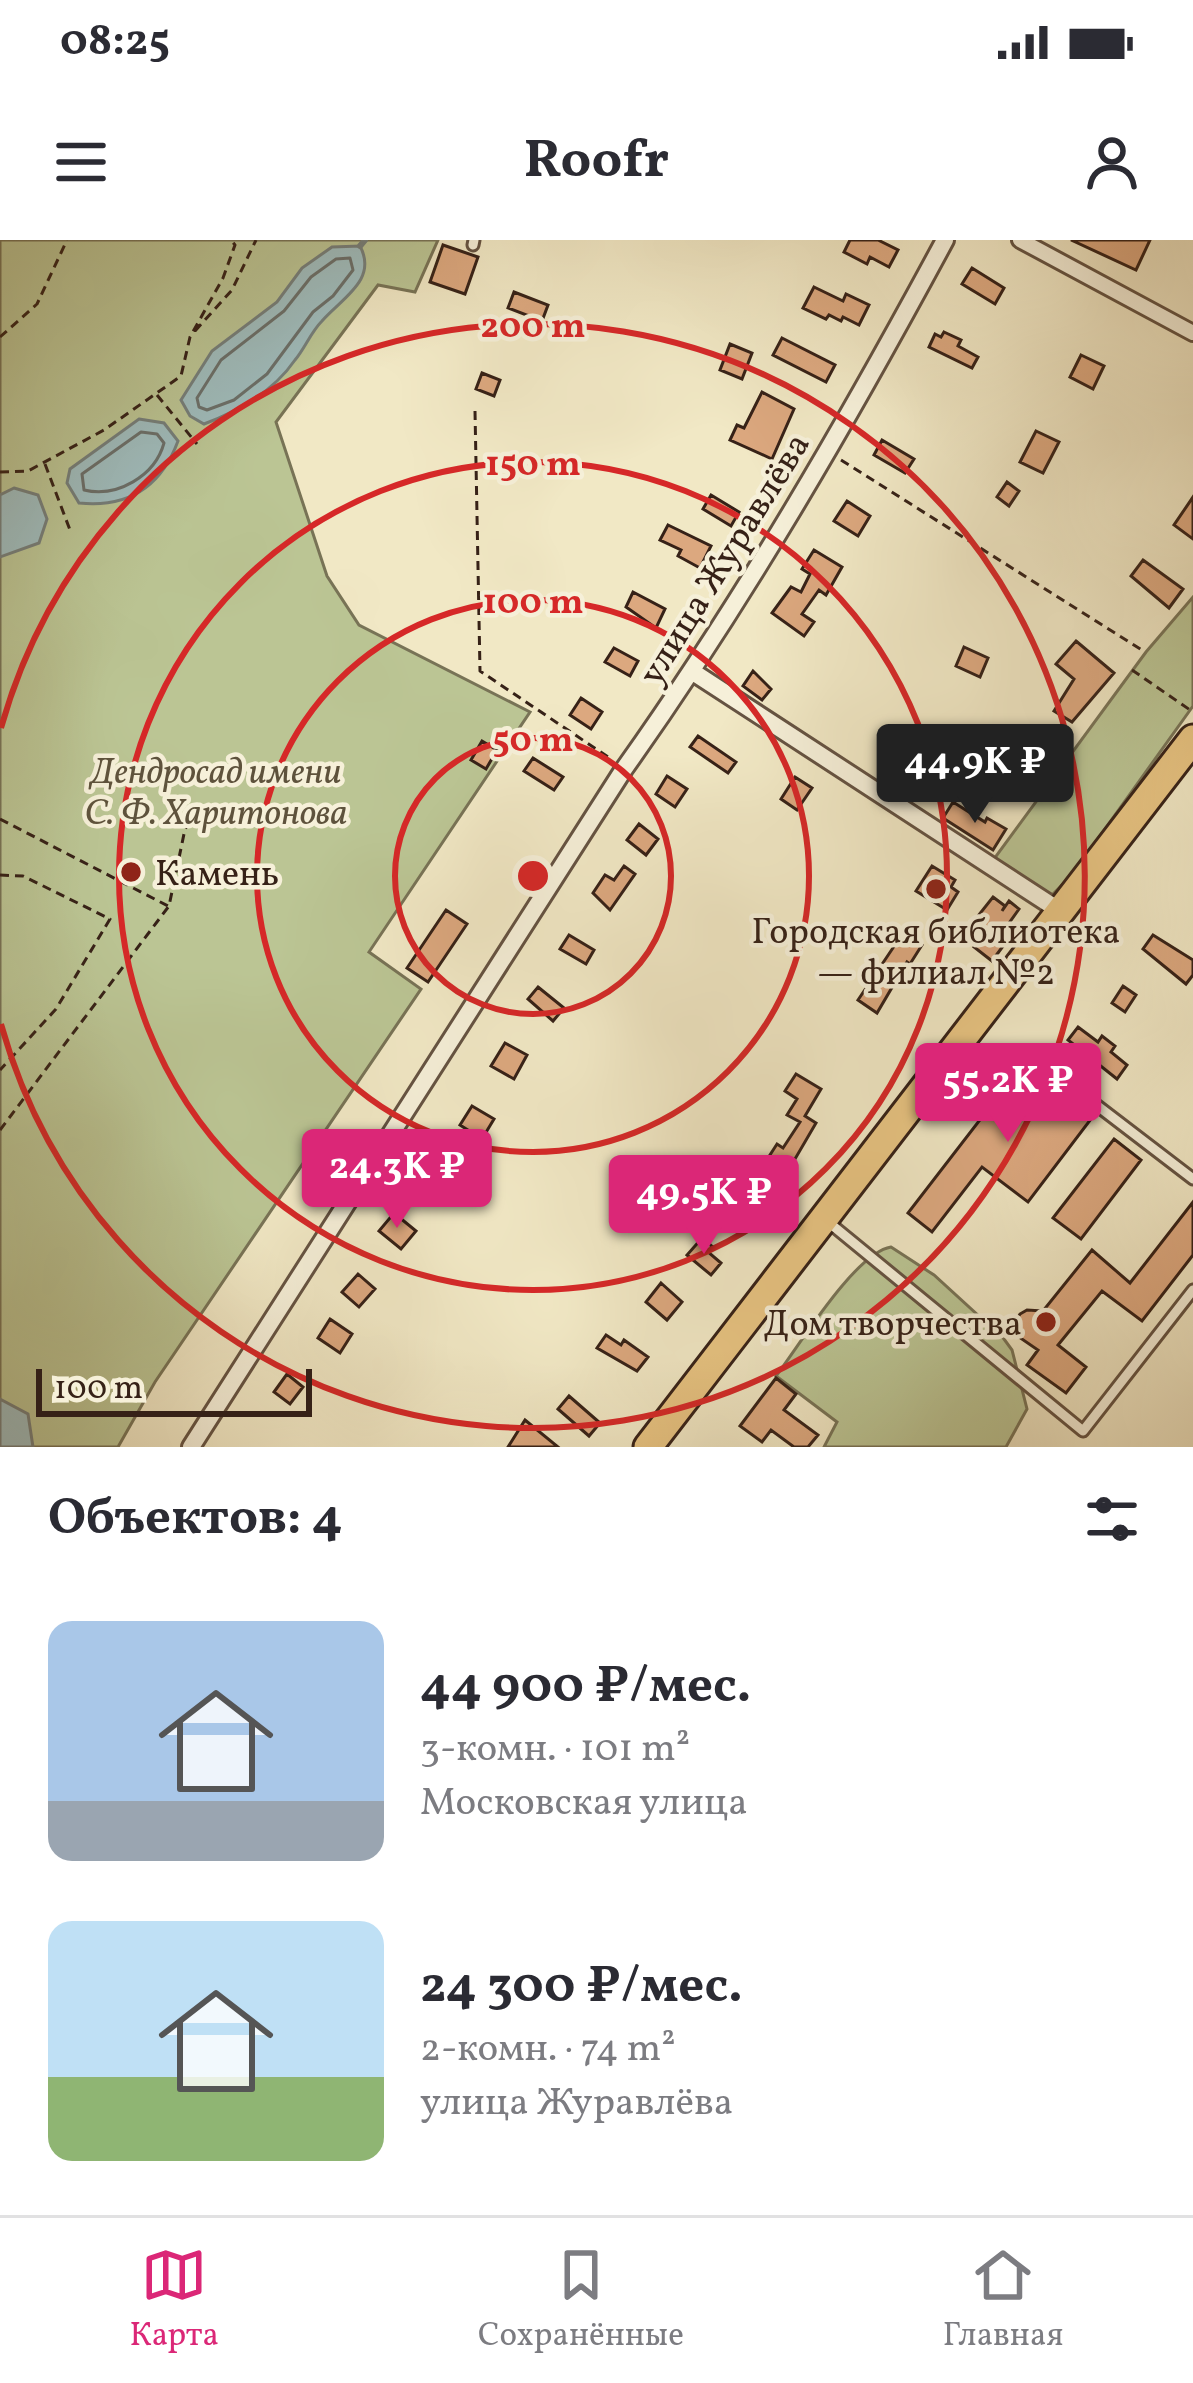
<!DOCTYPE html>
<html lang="ru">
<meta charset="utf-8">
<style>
body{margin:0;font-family:Vollkorn,serif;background:#f7f7f7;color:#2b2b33;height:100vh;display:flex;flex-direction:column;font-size:45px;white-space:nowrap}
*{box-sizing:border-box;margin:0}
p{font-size:39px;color:#7c7c81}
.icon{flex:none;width:66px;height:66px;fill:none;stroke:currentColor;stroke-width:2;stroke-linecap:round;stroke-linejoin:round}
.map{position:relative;height:1207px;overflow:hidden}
.details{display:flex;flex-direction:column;background:#fff;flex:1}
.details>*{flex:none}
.scale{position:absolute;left:36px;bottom:30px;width:276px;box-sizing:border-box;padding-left:12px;border:6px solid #362117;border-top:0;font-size:33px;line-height:42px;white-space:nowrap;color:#362117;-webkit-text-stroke:9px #f6f0d9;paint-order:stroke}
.price{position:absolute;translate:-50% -102px;padding:0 27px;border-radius:12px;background:#db2777;color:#fff;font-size:39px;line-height:78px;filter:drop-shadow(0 3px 6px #0008)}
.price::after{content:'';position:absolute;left:50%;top:72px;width:36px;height:27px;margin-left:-18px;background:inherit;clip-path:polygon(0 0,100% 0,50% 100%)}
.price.on{background:#222;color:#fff}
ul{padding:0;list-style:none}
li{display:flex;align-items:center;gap:36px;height:300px;padding:0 48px}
li span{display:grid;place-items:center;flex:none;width:336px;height:240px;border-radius:24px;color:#555}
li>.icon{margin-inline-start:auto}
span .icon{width:144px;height:144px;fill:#fffc;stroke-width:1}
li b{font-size:51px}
h2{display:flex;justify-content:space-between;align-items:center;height:144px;padding:0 48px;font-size:51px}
.status{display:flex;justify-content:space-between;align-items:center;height:84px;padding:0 60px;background:#fff;direction:ltr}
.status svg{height:33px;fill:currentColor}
header{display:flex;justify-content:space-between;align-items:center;height:156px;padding:0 48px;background:#fff;font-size:54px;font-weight:700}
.tab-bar{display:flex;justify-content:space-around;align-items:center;height:168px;border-top:3px solid #e1e1e2;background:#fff;font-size:33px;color:#7c7c81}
.tab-bar a{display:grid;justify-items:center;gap:6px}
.tab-bar .on{color:#db2777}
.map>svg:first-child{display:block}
.green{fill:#bbc594;stroke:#787356;stroke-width:3}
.water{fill:#9fbdbe;stroke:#757f7b;stroke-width:3}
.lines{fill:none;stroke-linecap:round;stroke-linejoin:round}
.shore{stroke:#6a6f6a;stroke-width:3}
.stream{stroke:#757f7b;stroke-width:6}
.building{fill:#dca87f;stroke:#362117;stroke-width:3}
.service-casing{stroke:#655342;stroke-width:15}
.pedestrian-casing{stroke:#655342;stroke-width:20}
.minor-casing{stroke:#655342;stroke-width:22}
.primary-casing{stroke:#362117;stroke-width:33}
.path{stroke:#362117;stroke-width:3;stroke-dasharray:9 6;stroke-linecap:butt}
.service{stroke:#f6f0d9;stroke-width:9}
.pedestrian{stroke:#f6f0d9;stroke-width:14}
.minor{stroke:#f6f0d9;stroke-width:16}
.primary{stroke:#e8c482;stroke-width:27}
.ring{fill:none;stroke:#d62828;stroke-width:6}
.poi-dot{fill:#8f2418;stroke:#f6f0d9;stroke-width:4.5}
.labels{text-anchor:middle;stroke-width:9;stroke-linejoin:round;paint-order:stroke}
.street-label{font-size:36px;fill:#362117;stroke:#f6f0d9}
.park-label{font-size:36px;font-style:italic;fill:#5e523c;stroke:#f6f0d9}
.poi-label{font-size:36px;fill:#362117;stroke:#f6f0d9;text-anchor:start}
.centre{fill:#d62828;stroke:#f6f0d9;stroke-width:6}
.ring-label{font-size:36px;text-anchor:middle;font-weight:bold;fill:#d62828;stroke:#f6f0d9;stroke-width:9;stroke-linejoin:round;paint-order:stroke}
</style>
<div class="status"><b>08:25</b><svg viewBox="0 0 49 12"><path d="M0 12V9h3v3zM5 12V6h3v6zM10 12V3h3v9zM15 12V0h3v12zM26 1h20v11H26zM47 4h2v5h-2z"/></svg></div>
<header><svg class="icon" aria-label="menu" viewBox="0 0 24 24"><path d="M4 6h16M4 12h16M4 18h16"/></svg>Roofr<svg class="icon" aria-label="person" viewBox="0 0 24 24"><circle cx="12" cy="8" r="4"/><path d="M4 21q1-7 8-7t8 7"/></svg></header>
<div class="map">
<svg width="1193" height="1207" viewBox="0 0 1193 1207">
<rect width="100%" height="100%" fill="#f1e8c5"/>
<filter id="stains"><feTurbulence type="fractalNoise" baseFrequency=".00167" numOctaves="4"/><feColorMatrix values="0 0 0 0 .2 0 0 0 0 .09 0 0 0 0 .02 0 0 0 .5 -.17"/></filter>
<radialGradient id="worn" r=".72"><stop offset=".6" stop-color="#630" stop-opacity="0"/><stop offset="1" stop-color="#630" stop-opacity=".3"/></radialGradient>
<path class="green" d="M0,0H438L415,52L378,45L276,182L327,336L359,385L530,472L369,712L421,749L155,1142L118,1207H0Z
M1193,357V466L1072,635L1050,657L991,623L1146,412Z
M891,1007L934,1035L1004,1099L1012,1110L1027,1169L1006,1207H824L837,1182L776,1136C799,1106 855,1013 891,1007Z"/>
<path class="water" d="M360,6C378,40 342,58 322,81C311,92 305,108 295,120C273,152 239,171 204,184L190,176L181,160L212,111L277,62L302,28L332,7Z
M139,179L164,183L178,201C161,247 128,268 79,263L67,243L70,229Z
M14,248L38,255L47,279L39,303L0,317V255Z
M0,1159L28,1174L33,1207H0Z"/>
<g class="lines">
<path class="shore" d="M350,18L353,30L333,56L313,72L267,134L234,160L207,170L199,167L197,158L221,120L284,71L311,37L336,19Z
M141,192L157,194L164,203C155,236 117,258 84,250L82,234Z"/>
<path class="stream" d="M360,6L365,0"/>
</g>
<path class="building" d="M850,0H878L898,10L889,27L870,17L867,24L844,12Z
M1071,0H1150L1136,30Z
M443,5L478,17L465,54L430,42Z
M972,28L1004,48L995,64L962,44Z
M814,47L843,61L846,54L869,65L859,85L843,77L841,81L829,75L826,79L803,68Z
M514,52L548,65L542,81L508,68Z
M944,92L961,100L958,106L978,117L972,128L929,107L935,94L941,97Z
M782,98L835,125L826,142L773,115Z
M730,104L752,113L742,139L720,130Z
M1081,115L1104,126L1093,149L1070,137Z
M482,133L500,140L494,156L476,149Z
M762,152L794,169L772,219L730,200L737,185L744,188Z
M1036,191L1059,202L1043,233L1020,222Z
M882,200L914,219L905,233L874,215Z
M1007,242L1019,251L1009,266L997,257Z
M711,255L739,272L731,286L703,269Z
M1193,257V299L1174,285Z
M847,261L870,276L858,296L834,281Z
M668,285L711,306L700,328L678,316L681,310L660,300Z
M814,310L842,327L826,355L819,350L802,374L814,382L804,396L772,373L791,347L801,352L810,334L802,329Z
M1143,320L1183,349L1169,368L1131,336Z
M633,352L665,369L656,388L626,367Z
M1076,401L1114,433L1072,482L1054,471L1074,439L1056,424Z
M964,407L988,418L980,437L956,426Z
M614,408L638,421L630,436L605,422Z
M753,431L771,449L762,460L743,446Z
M581,458L602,472L591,489L570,475Z
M698,496L736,522L728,533L690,507Z
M482,501L497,510L486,529L471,520Z
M1013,504L1044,525L1036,538L1005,517Z
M533,518L563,537L554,550L524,531Z
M667,536L687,549L675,567L656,554Z
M795,537L812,548L797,570L781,559Z
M953,562L985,582L987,578L1006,589L993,610L943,578Z
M639,584L658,599L646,615L627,600Z
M624,626L635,634L610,670L593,653L605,635L614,640Z
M932,626L955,640L951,647L958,652L947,670L916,651Z
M993,657L1005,666L1002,671L1009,661L1019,669L1002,693L1009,698L992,721L974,707L986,691L974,681Z
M446,670L467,684L428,742L407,728Z
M903,693L922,705L910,724L907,722L877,773L858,760Z
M569,695L594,710L586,724L560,709Z
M1153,695L1193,720V735L1186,744L1143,709Z
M1123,746L1136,755L1125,772L1112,763Z
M538,747L564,768L553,781L528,759Z
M1078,787L1098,802L1102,796L1115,806L1111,812L1127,825L1117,839L1068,800Z
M505,803L527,815L514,839L491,826Z
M1023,824L1091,879L1028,962L982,927L932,992L908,973Z
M796,834L821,849L805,876L816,883L788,931L768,918L777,904L783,908L800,882L787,875L797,859L785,851Z
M472,866L494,879L482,899L460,885Z
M1114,899L1141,920L1081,999L1053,978Z
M432,916L463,936L451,955L420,935Z
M730,950L758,969L749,981L722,962Z
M1193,962V1015L1142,1081L1102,1051L1058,1105L1086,1127L1066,1153L1027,1125L1038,1110L1016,1095L1014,1084L1020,1074L1027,1070L1043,1071L1092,1010L1130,1043Z
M394,973L416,991L401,1009L379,991Z
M702,998L713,1007L708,1012L721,1023L711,1035L687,1015Z
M358,1034L375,1049L359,1067L342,1052Z
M661,1043L682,1062L667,1080L646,1062Z
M330,1079L352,1094L340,1113L318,1098Z
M606,1095L621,1105L624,1100L648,1117L637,1131L597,1108Z
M287,1134L303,1147L290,1164L274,1152Z
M776,1138L796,1154L784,1170L818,1195L808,1207H794L771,1190L762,1202L740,1186Z
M569,1156L600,1183L589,1196L558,1169Z
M525,1180L558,1207H508Z"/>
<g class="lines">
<defs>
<path id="service" d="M473,5L474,0
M1035,818L1193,939
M827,981L1083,1191L1193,1050"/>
<path id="pedestrian" d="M1020,0L1193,93"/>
<path id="minor" d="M693,432L1060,671
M191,1207L624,529C744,360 847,182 945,0"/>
<path id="primary" d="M648,1207L1193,499"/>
</defs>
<use href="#service" class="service-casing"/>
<use href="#pedestrian" class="pedestrian-casing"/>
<use href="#minor" class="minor-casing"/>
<use href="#primary" class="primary-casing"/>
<path class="path" d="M195,91L232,50L256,0
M0,97L37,64L67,0
M157,155L197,204
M475,171L480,431L608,517
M841,220L1145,412
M45,224L70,290
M0,232L28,231L104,190L181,136L190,97L223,38L235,5L231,0
M1132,430L1193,472
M0,579L168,666
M0,635L23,636L110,679L56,769L0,830
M0,890L169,666L185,589L204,566"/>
<use href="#service" class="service"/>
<use href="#pedestrian" class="pedestrian"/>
<use href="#minor" class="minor"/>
<use href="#primary" class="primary"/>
</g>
<g class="ring">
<circle cx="533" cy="636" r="138"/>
<circle cx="533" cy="636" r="276"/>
<circle cx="533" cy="636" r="414"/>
<path d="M1 488A552 552 0 1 1 1 784"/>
</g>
<g class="poi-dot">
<circle cx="131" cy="632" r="12"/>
<circle cx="936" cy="649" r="12"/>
<circle cx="1046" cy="1082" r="12"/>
</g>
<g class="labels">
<g class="street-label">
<text transform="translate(723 318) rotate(-58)" y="13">улица Журавлёва</text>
</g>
<g class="park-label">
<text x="216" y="543">Дендросад имени<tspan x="216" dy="41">С. Ф. Харитонова</tspan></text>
</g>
<g class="poi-label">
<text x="155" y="645">Камень</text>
<text x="936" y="703" text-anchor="middle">Городская библиотека<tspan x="936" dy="41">— филиал №2</tspan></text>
<text x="1022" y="1095" text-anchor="end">Дом творчества</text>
</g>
</g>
<circle cx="533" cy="636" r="18" class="centre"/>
<g class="ring-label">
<text x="533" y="97">200 m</text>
<text x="533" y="235">150 m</text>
<text x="533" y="373">100 m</text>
<text x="533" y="511">50 m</text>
</g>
<rect width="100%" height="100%" filter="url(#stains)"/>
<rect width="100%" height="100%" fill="url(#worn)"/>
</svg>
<div class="scale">100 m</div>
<b class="price on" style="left:975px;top:586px">44.9K ₽</b>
<b class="price" style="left:1008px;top:905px">55.2K ₽</b>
<b class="price" style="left:397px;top:991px">24.3K ₽</b>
<b class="price" style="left:704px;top:1017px">49.5K ₽</b>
</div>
<section class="details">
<h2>Объектов: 4<svg class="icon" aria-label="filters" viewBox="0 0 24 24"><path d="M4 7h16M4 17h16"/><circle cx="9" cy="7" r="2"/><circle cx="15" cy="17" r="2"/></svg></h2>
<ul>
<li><span style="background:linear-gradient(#a9c7e8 75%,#9aa5b1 0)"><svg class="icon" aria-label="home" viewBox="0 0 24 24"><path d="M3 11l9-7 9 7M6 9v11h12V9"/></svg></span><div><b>44 900 ₽/мес.</b><p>3-комн. · 101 m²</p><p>Московская улица</p></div></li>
<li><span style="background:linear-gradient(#bfe0f5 65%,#8fb573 0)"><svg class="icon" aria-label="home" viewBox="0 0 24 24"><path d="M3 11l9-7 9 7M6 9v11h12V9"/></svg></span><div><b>24 300 ₽/мес.</b><p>2-комн. · 74 m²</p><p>улица Журавлёва</p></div></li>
</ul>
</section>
<nav class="tab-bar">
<a class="on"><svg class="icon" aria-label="map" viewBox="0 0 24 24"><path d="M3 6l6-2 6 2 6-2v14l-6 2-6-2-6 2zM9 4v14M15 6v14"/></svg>Карта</a>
<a><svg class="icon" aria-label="saved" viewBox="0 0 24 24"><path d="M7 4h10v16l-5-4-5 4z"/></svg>Сохранённые</a>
<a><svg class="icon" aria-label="home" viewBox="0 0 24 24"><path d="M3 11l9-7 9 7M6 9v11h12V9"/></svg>Главная</a>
</nav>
